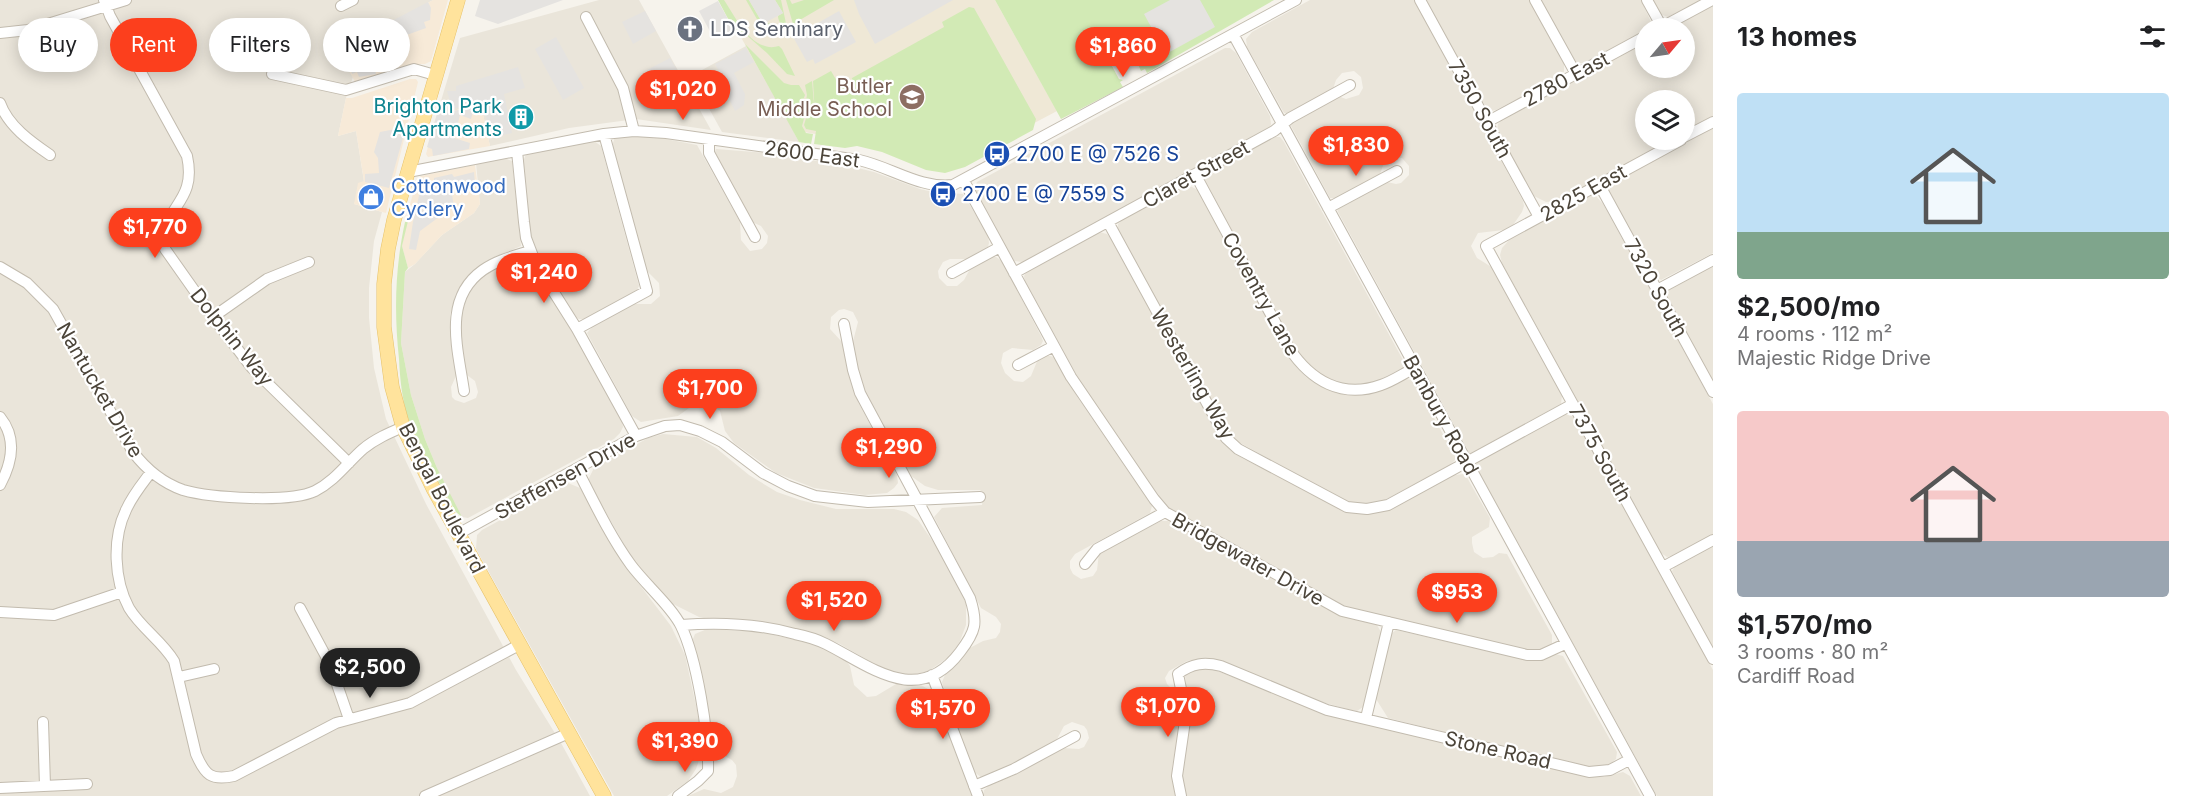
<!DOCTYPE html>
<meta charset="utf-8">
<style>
body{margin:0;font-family:Inter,sans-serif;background:#f2f2f2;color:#202124;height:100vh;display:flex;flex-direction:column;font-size:22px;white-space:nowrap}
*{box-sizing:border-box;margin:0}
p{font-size:20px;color:#757577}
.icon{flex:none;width:33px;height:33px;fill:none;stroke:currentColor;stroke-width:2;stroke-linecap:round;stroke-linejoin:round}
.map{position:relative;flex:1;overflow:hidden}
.sheet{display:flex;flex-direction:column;background:#fff;width:480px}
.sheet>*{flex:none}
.banner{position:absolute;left:18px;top:18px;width:570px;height:54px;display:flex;gap:12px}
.needle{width:39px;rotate:61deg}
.buttons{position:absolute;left:1635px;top:18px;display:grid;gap:12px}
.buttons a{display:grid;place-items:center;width:60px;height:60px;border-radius:50%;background:#fff;box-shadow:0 3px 15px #0003;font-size:30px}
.price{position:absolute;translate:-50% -51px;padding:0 14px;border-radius:21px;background:#fc3f1d;color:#fff;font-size:20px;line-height:39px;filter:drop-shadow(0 2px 3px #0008)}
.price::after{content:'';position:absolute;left:50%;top:36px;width:18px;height:14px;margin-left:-9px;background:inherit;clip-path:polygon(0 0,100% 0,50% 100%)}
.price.active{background:#222;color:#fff}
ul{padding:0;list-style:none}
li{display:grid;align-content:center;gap:12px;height:318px;padding:0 24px}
li span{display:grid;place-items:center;height:186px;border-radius:6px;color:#555}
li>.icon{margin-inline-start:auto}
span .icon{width:108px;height:108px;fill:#fffc;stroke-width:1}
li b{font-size:26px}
h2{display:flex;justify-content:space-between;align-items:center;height:72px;padding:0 24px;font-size:26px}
.tag{padding:0 21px;border-radius:27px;background:#fff;box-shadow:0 3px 15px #0003;font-size:21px;line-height:54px}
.tag.active{background:#fc3f1d;color:#fff}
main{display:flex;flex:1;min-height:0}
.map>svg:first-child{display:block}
.residential{fill:#eae5da}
.commercial{fill:#f7ead8}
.education{fill:#efe8d6}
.green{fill:#d2eab5}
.parking{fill:#e5e3e0}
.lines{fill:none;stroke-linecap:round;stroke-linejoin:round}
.minor-casing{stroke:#c2bbae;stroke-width:12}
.major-casing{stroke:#e6c16a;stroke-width:15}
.minor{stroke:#fff;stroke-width:10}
.major{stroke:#ffe39c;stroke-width:14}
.labels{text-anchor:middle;stroke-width:4.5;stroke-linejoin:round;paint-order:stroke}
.worship-label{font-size:20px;fill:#5b616d;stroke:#fff;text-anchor:start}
.street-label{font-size:20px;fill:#4b4439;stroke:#fff}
.education-label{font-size:20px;fill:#785e54;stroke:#fff;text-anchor:end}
.culture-label{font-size:20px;fill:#0d838f;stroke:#fff;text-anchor:end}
.transit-label{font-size:20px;fill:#164399;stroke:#fff;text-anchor:start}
.shop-label{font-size:20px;fill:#366cbe;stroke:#fff;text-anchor:start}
</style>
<main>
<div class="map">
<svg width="1713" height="796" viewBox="0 0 1713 796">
<rect width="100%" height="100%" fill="#f6f3ec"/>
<path class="residential" d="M0,0H433L339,51L353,77L346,98L338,136L356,131L364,182L354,204L382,212L374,241L369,288V318L374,368L386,419L426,504L516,670L561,743L590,796H0Z
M599,0H639L711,130L636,119L569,128L490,146L481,105L437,114L460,38Z
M1310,0H1414L1523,201L1524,206L1522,212L1513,225L1504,230L1478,233L1471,246L1477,258L1493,268L1562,395L1561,404L1470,454L1338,212L1337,208L1387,182L1396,184L1401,183L1409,175V166L1402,158L1391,157L1384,163L1380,174L1336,198H1330L1291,126L1292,123L1338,96L1346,99L1359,95L1363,88L1361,77L1354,71L1342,73L1336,80L1333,89L1289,113H1284L1247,47L1246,39L1252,32Z
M1425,0H1529L1564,63V72L1554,80L1496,110L1490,111L1481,100Z
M1540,0H1641L1651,22L1644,31L1584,63H1578L1574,62Z
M1652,0H1701L1668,17L1660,14Z
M1713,4V116L1685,132L1684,100H1646V140H1671L1558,201L1546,202L1534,196L1497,131L1498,124L1501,120L1645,41L1646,68H1684V28H1669Z
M746,46L788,121L799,142L722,132L691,76Z
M1225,48H1230L1236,53L1270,116L1271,124L1270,127L1023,262L1014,261L974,190L977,182Z
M1713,127V253L1661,280L1653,273L1609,191V187L1613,182Z
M620,136H650L697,145L740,222L741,240L750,251L762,249L767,243L768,236L761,226L752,222L714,154L716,149L768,153L854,167L874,172L920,189L933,192L963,194L988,235L989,243L988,247L967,259H950L943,262L938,271L939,278L947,286H957L964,280L970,269L991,257H996L1002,261L1041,336L1043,341L1041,345L1033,350L1012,348L1003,353L1001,363L1005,373L1014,381L1023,382L1031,376L1038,359L1046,355L1054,357L1078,398L1152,506L1150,513L1075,554L1070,561V568L1073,574L1081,579L1093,576L1097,570L1099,553L1161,521H1168L1333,612L1377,625L1381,632L1363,707L1357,711L1351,710L1318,701L1199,659L1187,661L1169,671L1165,678L1167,684L1176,693L1181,713L1180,724L1172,768L1175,796H983L984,790L991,784L1013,776L1063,748L1079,749L1084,747L1089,738L1087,730L1084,726L1072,722L1064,726L1056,741L1002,771L981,777L974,772L947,701L942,682L945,675L968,649L983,641L996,638L1000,632L1001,624L996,617L981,608L934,517L942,508L982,505L984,494L980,490H938L925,486L911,476L866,394L858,374L852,345L858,322L853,312L844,309L839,310L831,317L830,329L842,342L852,386L859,404L897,475L898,483L894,488L887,493L865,495L814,488L776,473L734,443L725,431L720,411L709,402L696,403L678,416L641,422L632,416L587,333L594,325L632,304H651L660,296L659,283L646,270L612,146L615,137Z
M1275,137H1280L1284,142L1403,360V368L1373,383L1351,385L1330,380L1319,374L1299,355L1204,180L1211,171Z
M594,141L601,146L639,286L637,290L630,295L586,319H579L575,317L541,265L533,246L528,220L523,162L526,154Z
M502,157L512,161L521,246L495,257L473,271L456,293L450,315L451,345L456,371V376L451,387L452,397L455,400L464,403L476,398L478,392L475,381L467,375L461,342L459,316L469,291L480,278L494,269L523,259L530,263L566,320L600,378L622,420L623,427L620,433L614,439L468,518L462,517L459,514L437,468L425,439L411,395L401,343L405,272L415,264L442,235L474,213L480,204L476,163Z
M1188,185L1198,190L1287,355L1298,369L1306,377L1322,387L1342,394L1354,395L1373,393L1405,379L1413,380L1455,456V460L1450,465L1381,502L1368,504L1347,502L1235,440L1229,433L1118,231V224L1122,220Z
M1589,195H1595L1603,204L1713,404V534L1672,556L1667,557L1661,553L1502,263L1500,255L1502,248L1512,237Z
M1099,232L1107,234L1111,239L1218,435L1230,449L1242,458L1349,512L1362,514L1386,511L1454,475L1465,474L1490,518L1489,527L1472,537V543L1474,552L1483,558L1493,557L1499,553L1507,554L1552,635V645L1545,649L1531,652L1342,606L1170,511L1163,505L1077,379L1025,283L1024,276L1027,271Z
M1713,265V383L1667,296L1668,290Z
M1564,414L1575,417L1713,670V796H1657L1476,467L1477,462Z
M663,434L697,437L716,448L749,475L777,492L800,500L836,509H894L906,512L918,520L936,546L960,588L966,604V625L960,641L952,655L927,672L910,675L886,671L840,644L812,633L768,623L713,620L699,617L671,603L649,582L632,558L589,483V478L594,468L648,438Z
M568,483L580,488L623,563L671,626L685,655L697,710L702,742L700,757L696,769L688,781L667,796H614L476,549L477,535L482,530Z
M1713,545V650L1672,571L1675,566Z
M707,629L762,632L817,645L843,657L850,666L854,685L867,697L876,696L896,684H919L928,689L933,693L938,703L973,796H688L704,789L721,793L733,787L737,776L736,765L732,760L717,752L713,747L691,644L695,634Z
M1396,630L1527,660H1542L1555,654L1563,656L1617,752L1616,759L1609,765L1594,768L1582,766L1388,718L1376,699V694L1391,634Z
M1207,667L1329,715L1587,777H1604L1623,772L1630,776L1641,796H1185L1182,780L1190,718L1185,676L1188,672Z"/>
<path class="commercial" d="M433,0H448L431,61L425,64H410L355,82L339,51Z
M410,79H416L418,82L386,213L354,204L358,183L364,181L356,131L338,136L346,98H352Z
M481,105L490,146L433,156L428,157L426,154L437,114Z
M475,165L480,204L474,213L442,235L415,264L408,268L402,246L407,221L405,222L417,180L421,176Z"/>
<path class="education" d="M720,0H995L1057,111L944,171L855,141L804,132L788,121Z"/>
<path class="green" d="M718,0H724C736,18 753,54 779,46L782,49L795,76L787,74L767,53L743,32H735Z
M746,0H749L763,24L770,23L774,30L770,35L762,28Z
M775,0H781L787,28C782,27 778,21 778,16L783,13Z
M786,0H790L792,4L804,0H834L793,24Z
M995,0H1274L1147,73L1145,69L1141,71L1137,62L1140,60L1127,38H1125L1122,32L1100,44L1119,79L1123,80L1120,82L1123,87L1061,119Z
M969,7L974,8L1036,119L1033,130L965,167L945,173L926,170L882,152L857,146L845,148L814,144L816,131L806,129L804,125L807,115L805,105L807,95L805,85L812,81L815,116L813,81L831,71L841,88L851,83L852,78L944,27L942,22Z
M745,44L784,83L791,85H799L805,95L802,103L805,115L802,126L806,133L813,134L811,144L799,142Z
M408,221L402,246L408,268L405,272L401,343L411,395L425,439L437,468L462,517L456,512C439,482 419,451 408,418C402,399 400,379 399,359C394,312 395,268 405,222Z"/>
<path class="parking" d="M480,0H563L498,24L475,16Z
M749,0H775L783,13L763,24Z
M854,0H953L875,44L859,14Z
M1170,0H1200L1215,27L1166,54L1144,14Z
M718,1L734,30L721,37L719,34L713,37L699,11Z
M428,2L431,8L430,20L424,22L426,28L368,49L376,74L359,77L357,72L352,74L344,46Z
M645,11L656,31L633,44L622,22Z
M839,11L856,42L815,64L813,59L807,62L793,37Z
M556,37L584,88L563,100L535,49Z
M746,48L754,62L734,73L745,94L744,105L735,111L726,93L719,97L714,88L725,82L715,64Z
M670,58L682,78L659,91L647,70Z
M518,67L525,88L504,94L512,133L490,138L483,101L452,109L447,91H456V86Z
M474,107L471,119L460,115L454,138L470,143L469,149L433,156L432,149L427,147L437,114Z
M406,127L389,188L365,182V174L379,173L378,158L374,152L380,132Z
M474,172L475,185L451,190L454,206L420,231L416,250L409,249L413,222L420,191L425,186L434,184V178L452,174L454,177Z"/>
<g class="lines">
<defs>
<path id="minor" d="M104,0L110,16L187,156C198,206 158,206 165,249L213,317L252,368L349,463
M1420,0L1539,217
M1535,0L1576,74
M1647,0L1662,27
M341,6L353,0
M586,17L623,88L634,131
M1660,28L1712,0
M0,33L28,30L126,0
M1233,34L1650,796
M272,74L346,90L414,69L435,75
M0,103C8,126 31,142 50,155
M1487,122L1646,36
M1684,137L1713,122
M709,140V153L755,237
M1681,140L1486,246L1713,659
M517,151L524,222L526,238L536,264L577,329L636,436
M408,172L604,134L634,131L666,133L859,160C891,167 920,189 953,185L1296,0
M1195,174L1289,348C1311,381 1342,399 1381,385C1393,381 1404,373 1415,368
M964,181L1071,377L1154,499L1165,512L1342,611L1527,655H1541L1565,644
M1599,184L1713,392
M1328,208L1397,171
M1108,222L1226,438L1238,449L1347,507L1367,509L1388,505L1573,404
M0,267L27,283L53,309L133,452C146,469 163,483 183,490C211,498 290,503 315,491C335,481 347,463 363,449C375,439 389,433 403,427
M952,273L1000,247
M1014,273L1274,131L1290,118L1350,85
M1657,290L1713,260
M213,317L267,279L309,262
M577,329L647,291L604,134
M1018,365L1054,346
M464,391C458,349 442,299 483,270C497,260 514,256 530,251
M0,417C17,438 12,463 0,485
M577,469C594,502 610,536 631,565C645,584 672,607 681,626C697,659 709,734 708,771L698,781L678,796
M151,472C142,484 132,496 126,510C112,539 114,580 129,608C141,628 162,641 174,661L196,754C205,775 211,781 234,776L336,723L410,703L519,645
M458,534L636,436L665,426L680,425L700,431L722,442L763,473L788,486L815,496L868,502L980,497
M1085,564L1097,549L1165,512
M1663,567L1713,540
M300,608L330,664L349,719
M0,612L54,615L122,592
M681,625C718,622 759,624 795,634C805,636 816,639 826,644C870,666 918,708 960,652C976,631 978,623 970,598L860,393L853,370L844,324
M932,675L978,796
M179,677L214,669
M1366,718L1389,622
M43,722L45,786
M974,786L1014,769L1075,736
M0,788L87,784
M425,796L569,733
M1181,796L1177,776L1186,714L1178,674C1192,663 1205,662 1221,666L1327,710L1589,772L1610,770L1629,760"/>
<path id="major" d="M458,0L394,220L388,249L384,284V327L392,387L403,427L433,488L604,796"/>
</defs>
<use href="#minor" class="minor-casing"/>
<use href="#major" class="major-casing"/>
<use href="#minor" class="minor"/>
<use href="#major" class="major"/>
</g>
<defs>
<symbol id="church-disc" viewBox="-11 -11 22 22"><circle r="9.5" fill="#6b7280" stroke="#fff"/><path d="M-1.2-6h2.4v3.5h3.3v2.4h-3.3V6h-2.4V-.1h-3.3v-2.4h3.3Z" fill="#fff"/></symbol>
<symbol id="school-disc" viewBox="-11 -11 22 22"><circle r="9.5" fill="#8d6e63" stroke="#fff"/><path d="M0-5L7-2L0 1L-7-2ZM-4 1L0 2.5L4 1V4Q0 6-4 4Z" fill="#fff"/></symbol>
<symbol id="building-disc" viewBox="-11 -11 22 22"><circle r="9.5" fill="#0f9aa8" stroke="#fff"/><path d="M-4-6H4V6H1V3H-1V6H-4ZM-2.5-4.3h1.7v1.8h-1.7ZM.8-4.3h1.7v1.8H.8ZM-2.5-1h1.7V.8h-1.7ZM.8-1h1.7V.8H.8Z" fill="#fff"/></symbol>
<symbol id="bus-disc" viewBox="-11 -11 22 22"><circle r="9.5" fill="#1a4fb4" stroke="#fff"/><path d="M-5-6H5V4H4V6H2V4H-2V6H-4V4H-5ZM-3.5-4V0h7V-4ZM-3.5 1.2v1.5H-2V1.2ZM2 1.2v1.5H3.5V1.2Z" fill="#fff"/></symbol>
<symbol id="shop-disc" viewBox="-11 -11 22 22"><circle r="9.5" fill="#3f7fe0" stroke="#fff"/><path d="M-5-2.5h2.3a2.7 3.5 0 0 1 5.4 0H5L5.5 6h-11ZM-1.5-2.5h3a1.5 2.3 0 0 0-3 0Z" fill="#fff"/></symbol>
</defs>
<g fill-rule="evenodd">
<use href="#church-disc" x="675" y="14" width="30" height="30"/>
<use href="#school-disc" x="897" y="82" width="30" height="30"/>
<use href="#building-disc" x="506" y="102" width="30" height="30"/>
<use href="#bus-disc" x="982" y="139" width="30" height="30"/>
<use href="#bus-disc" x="928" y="179" width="30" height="30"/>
<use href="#shop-disc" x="356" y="182" width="30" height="30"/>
</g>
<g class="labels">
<g class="worship-label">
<text x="710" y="36">LDS Seminary</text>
</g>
<g class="street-label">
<text transform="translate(1566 79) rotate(-28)" y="7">2780 East</text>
<text transform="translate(1480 109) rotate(61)" y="7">7350 South</text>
<text transform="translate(812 154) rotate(8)" y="7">2600 East</text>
<text transform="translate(1196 174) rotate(-29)" y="7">Claret Street</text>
<text transform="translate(1583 193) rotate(-29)" y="7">2825 East</text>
<text transform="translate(1656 288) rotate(61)" y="7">7320 South</text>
<text transform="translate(1261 294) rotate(61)" y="7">Coventry Lane</text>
<text transform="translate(232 337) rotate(51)" y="7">Dolphin Way</text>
<text transform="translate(1193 374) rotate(60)" y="7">Westerling Way</text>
<text transform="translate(100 390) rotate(60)" y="7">Nantucket Drive</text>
<text transform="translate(1441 415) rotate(61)" y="7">Banbury Road</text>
<text transform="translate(1600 453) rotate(61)" y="7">7375 South</text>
<text transform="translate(565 476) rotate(-29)" y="7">Steffensen Drive</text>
<text transform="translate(442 498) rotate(63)" y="7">Bengal Boulevard</text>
<text transform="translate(1248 559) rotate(29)" y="7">Bridgewater Drive</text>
<text transform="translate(1498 750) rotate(13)" y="7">Stone Road</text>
</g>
<g class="education-label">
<text x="892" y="93">Butler<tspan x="892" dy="23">Middle School</tspan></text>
</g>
<g class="culture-label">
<text x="502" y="113">Brighton Park<tspan x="502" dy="23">Apartments</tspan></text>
</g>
<g class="transit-label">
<text x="1016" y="161">2700 E @ 7526 S</text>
<text x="962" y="201">2700 E @ 7559 S</text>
</g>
<g class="shop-label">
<text x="391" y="193">Cottonwood<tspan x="391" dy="23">Cyclery</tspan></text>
</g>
</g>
</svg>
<div class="buttons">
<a><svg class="needle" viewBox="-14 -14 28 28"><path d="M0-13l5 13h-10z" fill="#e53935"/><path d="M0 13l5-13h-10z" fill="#757577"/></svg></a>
<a><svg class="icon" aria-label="layers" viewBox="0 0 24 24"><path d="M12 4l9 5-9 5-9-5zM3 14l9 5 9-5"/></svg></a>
</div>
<b class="price" style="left:1123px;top:78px">$1,860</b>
<b class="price" style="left:683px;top:121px">$1,020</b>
<b class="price" style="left:1356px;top:177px">$1,830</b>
<b class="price" style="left:155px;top:259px">$1,770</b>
<b class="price" style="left:544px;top:304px">$1,240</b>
<b class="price" style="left:710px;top:420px">$1,700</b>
<b class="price" style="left:889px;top:479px">$1,290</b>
<b class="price" style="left:1457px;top:624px">$953</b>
<b class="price" style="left:834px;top:632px">$1,520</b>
<b class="price active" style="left:370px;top:699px">$2,500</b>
<b class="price" style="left:1168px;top:738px">$1,070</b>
<b class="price" style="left:943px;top:740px">$1,570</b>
<b class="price" style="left:685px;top:773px">$1,390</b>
<div class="banner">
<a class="tag">Buy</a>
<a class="tag active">Rent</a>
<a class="tag">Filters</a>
<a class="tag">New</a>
</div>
</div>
<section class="sheet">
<h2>13 homes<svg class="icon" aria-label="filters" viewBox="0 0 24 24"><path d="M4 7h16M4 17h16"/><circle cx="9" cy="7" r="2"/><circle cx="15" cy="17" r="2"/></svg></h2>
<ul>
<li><span style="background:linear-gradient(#bfe0f5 75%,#7fa58c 0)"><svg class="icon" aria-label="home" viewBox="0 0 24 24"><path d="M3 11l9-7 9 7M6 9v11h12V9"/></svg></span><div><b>$2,500/mo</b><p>4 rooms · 112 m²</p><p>Majestic Ridge Drive</p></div></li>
<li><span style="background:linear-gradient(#f6c9c9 70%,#9aa5b1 0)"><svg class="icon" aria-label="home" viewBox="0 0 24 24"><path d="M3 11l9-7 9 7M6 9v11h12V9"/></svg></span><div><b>$1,570/mo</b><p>3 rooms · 80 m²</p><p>Cardiff Road</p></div></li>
</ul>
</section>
</main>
